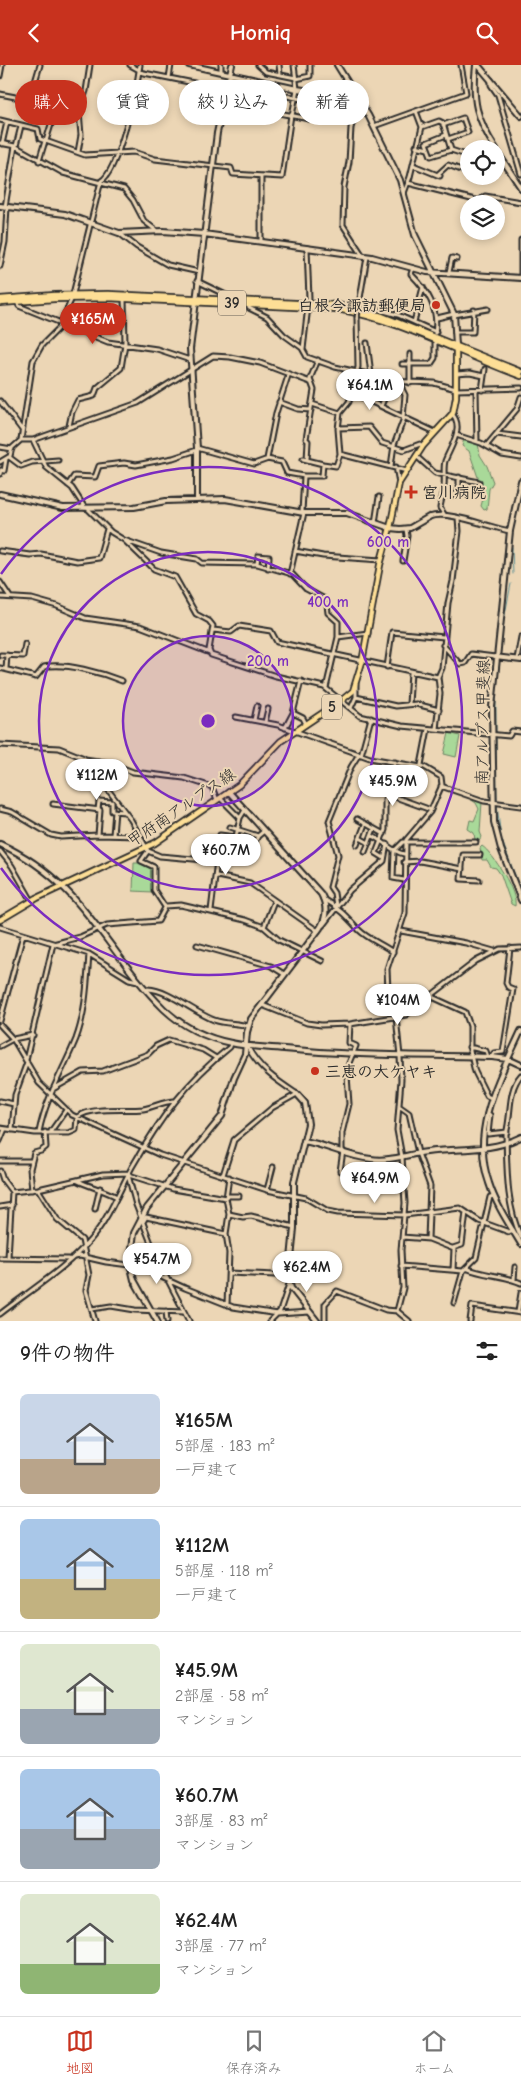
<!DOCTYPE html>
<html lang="ja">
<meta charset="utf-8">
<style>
body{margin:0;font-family:"Comic Neue","Klee One",sans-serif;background:#f6f6f6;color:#222;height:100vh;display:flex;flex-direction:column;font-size:19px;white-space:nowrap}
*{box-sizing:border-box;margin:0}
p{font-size:16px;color:#767676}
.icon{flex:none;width:28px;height:28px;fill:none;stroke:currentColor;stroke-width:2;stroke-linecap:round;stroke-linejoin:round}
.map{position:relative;height:1256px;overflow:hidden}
.side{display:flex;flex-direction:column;background:#fff;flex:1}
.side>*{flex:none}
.hud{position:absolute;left:15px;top:15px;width:491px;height:45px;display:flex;gap:10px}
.fabs{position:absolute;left:460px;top:75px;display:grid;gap:10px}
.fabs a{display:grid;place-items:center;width:45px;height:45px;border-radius:50%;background:#fff;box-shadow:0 2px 8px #0003;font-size:25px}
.price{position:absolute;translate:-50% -42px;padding:0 11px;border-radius:18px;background:#fff;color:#222;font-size:16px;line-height:32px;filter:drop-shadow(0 1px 2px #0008)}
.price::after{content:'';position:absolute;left:50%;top:30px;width:15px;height:11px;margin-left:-8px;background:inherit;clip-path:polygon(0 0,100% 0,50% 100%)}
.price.current{background:#c8321e;color:#fff}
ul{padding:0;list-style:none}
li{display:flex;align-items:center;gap:15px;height:125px;padding:0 20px}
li+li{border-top:1px solid #e0e0e0}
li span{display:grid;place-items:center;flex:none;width:140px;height:100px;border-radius:8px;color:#555}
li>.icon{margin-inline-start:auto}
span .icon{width:60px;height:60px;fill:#fffc;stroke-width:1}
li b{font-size:21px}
h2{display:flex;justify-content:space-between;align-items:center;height:60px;padding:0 20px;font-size:21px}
.tag{padding:0 18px;border-radius:22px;background:#fff;box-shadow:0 2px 8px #0003;font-size:18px;line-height:45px}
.tag.current{background:#c8321e;color:#fff}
header{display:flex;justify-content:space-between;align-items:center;height:65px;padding:0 20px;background:#c8321e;color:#fff;font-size:22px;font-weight:700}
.tabs{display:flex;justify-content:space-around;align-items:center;height:70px;border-top:1px solid #e0e0e0;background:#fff;font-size:14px;color:#767676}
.tabs a{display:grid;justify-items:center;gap:2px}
.tabs .current{color:#c8321e}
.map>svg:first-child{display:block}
.green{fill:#a9d999;stroke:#6a8262}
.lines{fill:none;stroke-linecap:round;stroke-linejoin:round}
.stream{stroke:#629296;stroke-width:1}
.street-casing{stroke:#2b2b2b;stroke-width:7}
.secondary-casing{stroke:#2b2b2b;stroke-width:8}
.primary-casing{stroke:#2b2b2b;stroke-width:8}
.street{stroke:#ecd6b5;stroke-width:3}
.secondary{stroke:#ecd6b5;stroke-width:4}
.primary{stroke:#fdde96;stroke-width:4.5}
.street-bridge-casing{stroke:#2b2b2b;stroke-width:7;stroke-linecap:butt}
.street-bridge{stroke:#ecd6b5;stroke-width:3}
.ring{fill:none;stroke:#7b2cbf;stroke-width:2.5}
.poi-dot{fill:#c8321e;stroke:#ecd6b5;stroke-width:2}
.labels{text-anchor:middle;stroke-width:4;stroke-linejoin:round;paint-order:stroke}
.shield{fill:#ecd6b5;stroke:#655e54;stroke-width:1}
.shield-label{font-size:15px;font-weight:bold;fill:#2b2b2b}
.poi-label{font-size:16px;font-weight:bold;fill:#2b2b2b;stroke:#ecd6b5;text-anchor:start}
.street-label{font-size:16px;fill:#2b2b2b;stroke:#ecd6b5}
.centre{fill:#7b2cbf;stroke:#ecd6b5;stroke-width:2.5}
.ring-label{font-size:15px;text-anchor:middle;font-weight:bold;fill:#7b2cbf;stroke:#ecd6b5;stroke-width:4;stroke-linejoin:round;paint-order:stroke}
</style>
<header><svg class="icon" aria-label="back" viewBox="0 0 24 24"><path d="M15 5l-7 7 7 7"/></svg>Homiq<svg class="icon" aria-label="search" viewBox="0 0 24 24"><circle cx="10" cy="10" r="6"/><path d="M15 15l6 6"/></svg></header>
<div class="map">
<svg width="521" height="1256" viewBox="0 0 521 1256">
<rect width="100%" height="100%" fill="#ecd6b5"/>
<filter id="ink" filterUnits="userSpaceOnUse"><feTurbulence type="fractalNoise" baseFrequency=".02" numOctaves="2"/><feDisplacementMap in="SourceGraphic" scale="10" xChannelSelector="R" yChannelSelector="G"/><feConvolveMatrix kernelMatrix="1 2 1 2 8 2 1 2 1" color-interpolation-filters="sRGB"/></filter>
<g filter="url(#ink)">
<path class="green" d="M464,374L478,378L480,390L487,401L493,417L489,424L487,444L484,445L481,441L484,430L469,386L462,381Z
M449,668L460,671L456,692L444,689Z
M472,732L482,737L480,767L482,772L479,776L475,775L474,768L468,764L470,755L474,756L479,744L476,738L470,734Z
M482,781C493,788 518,828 515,841L511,839L501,810L496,803L491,802L487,795H482L480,783Z
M134,798H141L153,802L152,827L133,826Z"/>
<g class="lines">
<path class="stream" d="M512,482L513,509
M502,565L511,519
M496,669V623
M496,672L497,735
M497,740L501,773L521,826"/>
<defs>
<path id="street" d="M130,0L139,5
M258,0L266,7L296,13
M279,0L280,9
M139,7L194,18L244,41L309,54L327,51L353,54
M221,7V0
M0,11L2,0
M169,13L171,0
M296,14L310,11V0
M491,15V20L498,30L521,109
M0,29L46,38L54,42L79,47
M35,35V17L40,0
M237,38L240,21L315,37H346L347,53
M363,41L356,47L351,63L349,97L344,122L343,160L363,191
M292,51L297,24L294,0
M0,55L38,64L40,74L85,90L134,87L155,94L231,103L233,109L282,112L291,50
M443,60L463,53L468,67L448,74
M374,61L466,28L461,0
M422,62L439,56L443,58L451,85L469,91
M446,70L426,78L431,91L451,85
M46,76L56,43
M0,78L15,81L63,108L124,124L133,135L144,156L157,166
M2,79L7,57
M16,81L21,61
M416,81L428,84
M78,87L81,70L79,47L86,26L90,0
M39,96L45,76
M413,100L440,111
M437,110L448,100L469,108
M478,111H480
M408,118L479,136L485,131L521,137
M404,128L410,112L422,62L416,46
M5,142L15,81
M119,168L137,182L168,200L199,207
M261,176V111
M367,192L359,239L398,250L436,267
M0,201L5,177L7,142
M413,203L411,209C428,226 439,244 435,268
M449,207L452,193L457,194
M521,213V175
M197,216L228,231L230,235
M17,237L19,241L108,277L157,284L190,295
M249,240V243L267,252L284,270L302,283L307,292L335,302L377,311L387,316L434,318L456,324
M454,250L488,244
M357,253L358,302L349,337L340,348L338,364L340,389L407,406
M437,253L454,249
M414,257L423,222
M455,267H473L474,245
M367,278L371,309L368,334
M303,284L309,233L307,183
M402,299H431L435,293V276
M346,305L342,323L435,367
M456,309L470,308L484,311
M288,311L276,348L267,394L282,397L287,408L304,411H322L323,399L336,401L340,389
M402,318V324L405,330L403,353
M410,318V289
M456,325L521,323
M476,325L477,376
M482,325L485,304
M0,336L22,365
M279,337L298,344L311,345
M312,339L340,348
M381,341L384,334L387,316
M69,361L72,347L78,335L94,331L97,323L121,303L125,279L124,233
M338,363L369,362L382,378L404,385L420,379L423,381
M497,369L521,372
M456,370L481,378L502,390L521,393
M21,375H33L138,338L213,291L230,292L260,298L310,317
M33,375L46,402L72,423L85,443
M487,380L517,344L521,332
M0,382L12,384
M197,383L254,399L268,394
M416,391L435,408L479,417
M9,392L21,401L32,397L58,395
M303,394L323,399
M307,395L308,376L306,374L314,325L310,314L318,295
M0,397L10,391L12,383L21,375L33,296L42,280L59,263L72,233L101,116C118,107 137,22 140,0
M391,401L394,380L404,353
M396,402L399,418
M0,409L1,405L4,406L6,394
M68,420L74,411L95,412L99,401L124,398L136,400L173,393L197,385
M443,430L453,431L459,425V412
M87,443L111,467L124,475L154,504L175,512L196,549L209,556L213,561L209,585L211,590L276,611L324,622L360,651L402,661L509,671L512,666L521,667
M302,447L304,411
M444,449L440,443C441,435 444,428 444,420C445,413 443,403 445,396C450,383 465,362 452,349
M429,452C449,445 487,462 510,466
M375,458L379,432
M124,475L161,488L197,494L202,498L257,499L292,509L306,524L323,533L327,540L328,548L338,557V572L326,623
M0,486L30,490L41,489L77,496L99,493L107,464
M295,486L323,491L381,495
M403,496L407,471L406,464
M257,499L258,491L269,492L268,503
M290,509L304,448
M0,517L10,532
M0,532L32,534L57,541L85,553L140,561L210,588
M213,565L231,567L239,561L271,566L277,577L438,612
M338,572L368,568
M443,580L460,599L465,598L471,589L495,592
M1,590L23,591L25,579
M517,594L521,572
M387,602L392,567L444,572
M0,603L36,612L44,602C65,597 102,608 122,616
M6,604L7,590
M356,632L396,641L416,639L439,645
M409,639L411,607
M351,643L356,632V620
M293,648L303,653L306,659
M236,652L278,660L370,693L421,702
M254,655L257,641
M265,657L268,644
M285,663L293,648L301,616
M436,664L440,629L438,612L442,603L448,538L453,516L459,466L458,453
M0,680L59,683L84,693L131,755L148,786L141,796L154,802V825L165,842
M361,690L371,653
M85,694L110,698L133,707L184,713L212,722L217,735
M441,721L484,736L521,741
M387,729L431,745
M220,733L240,753
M53,739L100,745L98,770
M0,744L12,747L51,770L61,772L98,770L139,771
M98,745L99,736L112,737V746L125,747
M357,754L384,769
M230,762L258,771
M113,770L115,746
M372,771C384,776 392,787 404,789
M360,773L369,778
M357,780L365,759
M218,783L233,785L240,753L245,745
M234,783L250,787L258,771L264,766
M0,786L12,801L32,836
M148,786L160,791L216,796
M365,787L374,764
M384,793L376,788L385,765V735L395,697
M404,797L420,796L462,804
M217,811L250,818L318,866
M404,815L393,813L394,786L403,777H476
M479,815L461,814L463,790H480
M323,834C339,843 347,852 359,865C368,874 382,879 393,887
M336,841L334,828L330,822L338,790L329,756L351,702L359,689
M211,846L220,770L236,772
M323,860L350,825L384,796L387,779
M0,862L89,889L129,914L138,916
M264,862L274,836
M401,866L466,878L494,886
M197,880L271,901L284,909
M148,924C169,925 193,947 214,955C225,959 237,958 248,961
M430,931L465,947L470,961V986L475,1007L487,1031L491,1033
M262,940L307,958L321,960L350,959L406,950L476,896L500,884L521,883
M0,956L23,870
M0,960L13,974L39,1018L72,1050L160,1090L267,1125L306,1133L328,1146L338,1148L405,1150L460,1143L479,1156L509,1167L513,1165
M0,981L13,974L33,970
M469,982L486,986L488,992
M492,992L494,988L503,987L513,924L508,922L506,918L510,883
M26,995L53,879L80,872L107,860L158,856L166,841L181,840L245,855L264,862L279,875L322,896
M521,1010C507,1026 512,1049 506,1069C507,1102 506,1142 521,1172
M53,1024L83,1007L103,1006L148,989L156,981L169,975L203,985L216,993
M0,1036L14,1039
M399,1041L409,1048L418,1088L430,1121L428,1174
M487,1049L490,1050L488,1069L507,1067
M0,1063L35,1068H69L76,1065L77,1052C94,1041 123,1046 143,1044C154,1042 162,1037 174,1036
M12,1065L15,1030L27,997
M51,1066L66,1045
M39,1067C46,1032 63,1006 76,974C86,947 87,917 89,889
M0,1076L5,1064
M342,1086V1068L349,1039L347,1010L349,998L356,981L349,978L350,959
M343,1086L340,1106L403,1108
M0,1096H32
M0,1106L3,1115L12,1127L8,1192
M128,1110L136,1140L158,1196L189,1256
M129,1110L173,1124L226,1133
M223,1110L234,1075L272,1043L297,1029C276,1015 259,1004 247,981
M78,1116C91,1122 104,1125 117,1132
M38,1124L57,1154L82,1175L89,1210L86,1225L95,1256
M32,1125L30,1104L34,1088L41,1086L46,1082L45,1067
M267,1125L273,1102
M12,1127L38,1124L103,1109L129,1108
M226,1131H239
M0,1142L12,1140
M95,1144L100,1123
M229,1149L243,1152L251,1151L294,1162
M143,1157L146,1152L226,1169
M402,1172L429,1174L454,1184L453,1205
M453,1183L462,1180L466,1147
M75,1192L80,1191L106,1197L137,1201L185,1223L233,1242L278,1249L310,1247
M0,1193L69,1194
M401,1201L463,1206L466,1203C485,1211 504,1210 521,1218
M466,1203L476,1193L490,1132L494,1131
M229,1208L275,1210
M514,1215L515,1202
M454,1238L463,1206
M227,1240L229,1188L226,1169L229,1149L226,1133L229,1112
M92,1244L111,1241L135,1245L184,1247
M166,1246L167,1256
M397,1246L403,1223L401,1185L405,1138L402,1092L397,1065L401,1015L400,991L396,952L388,926L387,904L405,848L406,775L430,747L442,720L441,712L421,700L428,664
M518,1247L521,1228
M0,1249C28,1227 69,1201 91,1174C109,1153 119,1126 132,1102C160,1053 186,1017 230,982L231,978
M270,1256L280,1246L289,1219
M325,1256V1239L337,1226L386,1245L397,1246L409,1256
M470,1256L472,1241L521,1248"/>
<path id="secondary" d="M189,0L297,24L318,27L352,26
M337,0L368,50L400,115L415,170L454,249L456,280
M476,0C472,36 476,53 496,84
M478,0L521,51
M496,85L521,123
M0,141L65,149L119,168L163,166L204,169L372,192L427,207L521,213
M521,416L510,466L492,642L494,757L501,784L521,835
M0,429L63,443L134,442L166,436L225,434L304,448H347L390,463L400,464L410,463L429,452
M197,434V383L190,284L217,68L232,0
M495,592L521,595
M0,779C84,817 104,885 164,944C182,961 206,973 231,978C248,982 267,982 284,984C354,991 423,990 492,992L508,994L521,1000
M521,966C499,1014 470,1065 489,1118C496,1140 509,1159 521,1179
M297,1029L305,1038L308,1059L294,1117V1163L289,1215L291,1223L317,1256
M304,1076C327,1080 348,1092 371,1094C390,1097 408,1089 427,1087C460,1083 491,1087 521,1072
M157,1256L134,1215L130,1198L134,1168L147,1143L222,1051L234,1013L245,989L247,967L251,954L320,863C327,852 327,840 321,829L229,727"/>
<path id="primary" d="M0,234L55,230L108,229L337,240L382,251L521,307
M0,238L54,234L108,233L337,244C402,255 460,289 521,311
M0,855L37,833L155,778L239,720L281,676L342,635L353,626L362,597L380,500L390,463L399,418L423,381L453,348L456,332V280"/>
</defs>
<use href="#street" class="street-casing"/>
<use href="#secondary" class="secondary-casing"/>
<use href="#primary" class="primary-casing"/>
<use href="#street" class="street"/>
<use href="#secondary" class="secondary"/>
<use href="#primary" class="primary"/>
<defs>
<path id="street-bridge" d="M357,253L359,239"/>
</defs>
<use href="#street-bridge" class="street-bridge-casing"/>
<use href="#street-bridge" class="street-bridge"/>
</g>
</g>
<circle cx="208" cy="656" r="85" fill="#7b2cbf" fill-opacity=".12"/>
<g class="ring">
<circle cx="208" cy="656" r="85"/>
<circle cx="208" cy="656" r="169"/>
<path d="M1 509A254 254 0 1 1 1 803"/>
</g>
<g class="poi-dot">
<circle cx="436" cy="240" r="5"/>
<path d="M408.5 419.5h5v5h5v5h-5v5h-5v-5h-5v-5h5z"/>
<circle cx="315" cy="1006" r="5"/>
</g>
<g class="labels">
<g class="shield">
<rect x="218" y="225.5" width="28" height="25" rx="4"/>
<rect x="322" y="629.5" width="20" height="25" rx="4"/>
</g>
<g class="shield-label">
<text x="232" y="243">39</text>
<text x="332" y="647">5</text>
</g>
<g class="poi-label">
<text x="426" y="246" text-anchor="end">白根今諏訪郵便局</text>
<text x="422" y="433">宮川病院</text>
<text x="325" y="1012">三恵の大ケヤキ</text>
</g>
<g class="street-label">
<text transform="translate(482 657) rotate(-89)" y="6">南アルプス甲斐線</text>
<text transform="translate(181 742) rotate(-34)" y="6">甲府南アルプス線</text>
</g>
</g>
<circle cx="208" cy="656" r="8" class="centre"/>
<g class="ring-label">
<text x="388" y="482">600 m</text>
<text x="328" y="542">400 m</text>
<text x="268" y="601">200 m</text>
</g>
</svg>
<div class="fabs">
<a><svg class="icon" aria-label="locate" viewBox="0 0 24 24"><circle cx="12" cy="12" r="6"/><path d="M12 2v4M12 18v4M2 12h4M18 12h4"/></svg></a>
<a><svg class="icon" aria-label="layers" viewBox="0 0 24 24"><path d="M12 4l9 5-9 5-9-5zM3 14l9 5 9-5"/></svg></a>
</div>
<b class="price current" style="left:93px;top:280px">¥165M</b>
<b class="price" style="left:370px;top:346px">¥64.1M</b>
<b class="price" style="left:97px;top:736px">¥112M</b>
<b class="price" style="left:393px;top:742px">¥45.9M</b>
<b class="price" style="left:226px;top:811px">¥60.7M</b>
<b class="price" style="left:398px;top:961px">¥104M</b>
<b class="price" style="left:375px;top:1139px">¥64.9M</b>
<b class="price" style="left:157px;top:1220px">¥54.7M</b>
<b class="price" style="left:307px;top:1228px">¥62.4M</b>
<div class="hud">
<a class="tag current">購入</a>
<a class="tag">賃貸</a>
<a class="tag">絞り込み</a>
<a class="tag">新着</a>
</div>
</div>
<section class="side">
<h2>9件の物件<svg class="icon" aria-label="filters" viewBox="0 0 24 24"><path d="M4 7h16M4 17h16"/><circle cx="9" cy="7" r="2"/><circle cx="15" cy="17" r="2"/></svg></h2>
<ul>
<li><span style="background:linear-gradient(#c9d6e8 65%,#b9a48a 0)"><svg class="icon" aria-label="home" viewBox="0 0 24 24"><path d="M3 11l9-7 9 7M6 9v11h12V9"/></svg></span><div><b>¥165M</b><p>5部屋 · 183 m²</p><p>一戸建て</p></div></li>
<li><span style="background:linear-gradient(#a9c7e8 60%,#c2b280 0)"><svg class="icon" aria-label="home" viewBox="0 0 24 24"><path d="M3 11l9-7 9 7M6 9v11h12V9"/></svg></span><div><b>¥112M</b><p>5部屋 · 118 m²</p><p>一戸建て</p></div></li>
<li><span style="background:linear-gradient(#dfe7d0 65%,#9aa5b1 0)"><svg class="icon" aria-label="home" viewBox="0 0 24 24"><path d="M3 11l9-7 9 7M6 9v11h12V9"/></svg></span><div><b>¥45.9M</b><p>2部屋 · 58 m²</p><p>マンション</p></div></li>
<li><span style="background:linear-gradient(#a9c7e8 60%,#9aa5b1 0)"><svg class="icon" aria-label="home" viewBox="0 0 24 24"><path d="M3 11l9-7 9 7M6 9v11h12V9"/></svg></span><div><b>¥60.7M</b><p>3部屋 · 83 m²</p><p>マンション</p></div></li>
<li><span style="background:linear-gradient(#dfe7d0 70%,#8fb573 0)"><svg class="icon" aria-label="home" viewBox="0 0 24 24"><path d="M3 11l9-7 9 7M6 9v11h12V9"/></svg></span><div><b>¥62.4M</b><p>3部屋 · 77 m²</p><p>マンション</p></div></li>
</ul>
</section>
<nav class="tabs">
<a class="current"><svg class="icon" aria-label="map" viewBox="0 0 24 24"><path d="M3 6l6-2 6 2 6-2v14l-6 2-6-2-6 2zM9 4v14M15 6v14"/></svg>地図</a>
<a><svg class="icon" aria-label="saved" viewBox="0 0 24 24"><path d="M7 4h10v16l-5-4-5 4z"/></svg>保存済み</a>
<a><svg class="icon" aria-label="home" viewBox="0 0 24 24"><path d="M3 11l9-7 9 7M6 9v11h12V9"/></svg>ホーム</a>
</nav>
